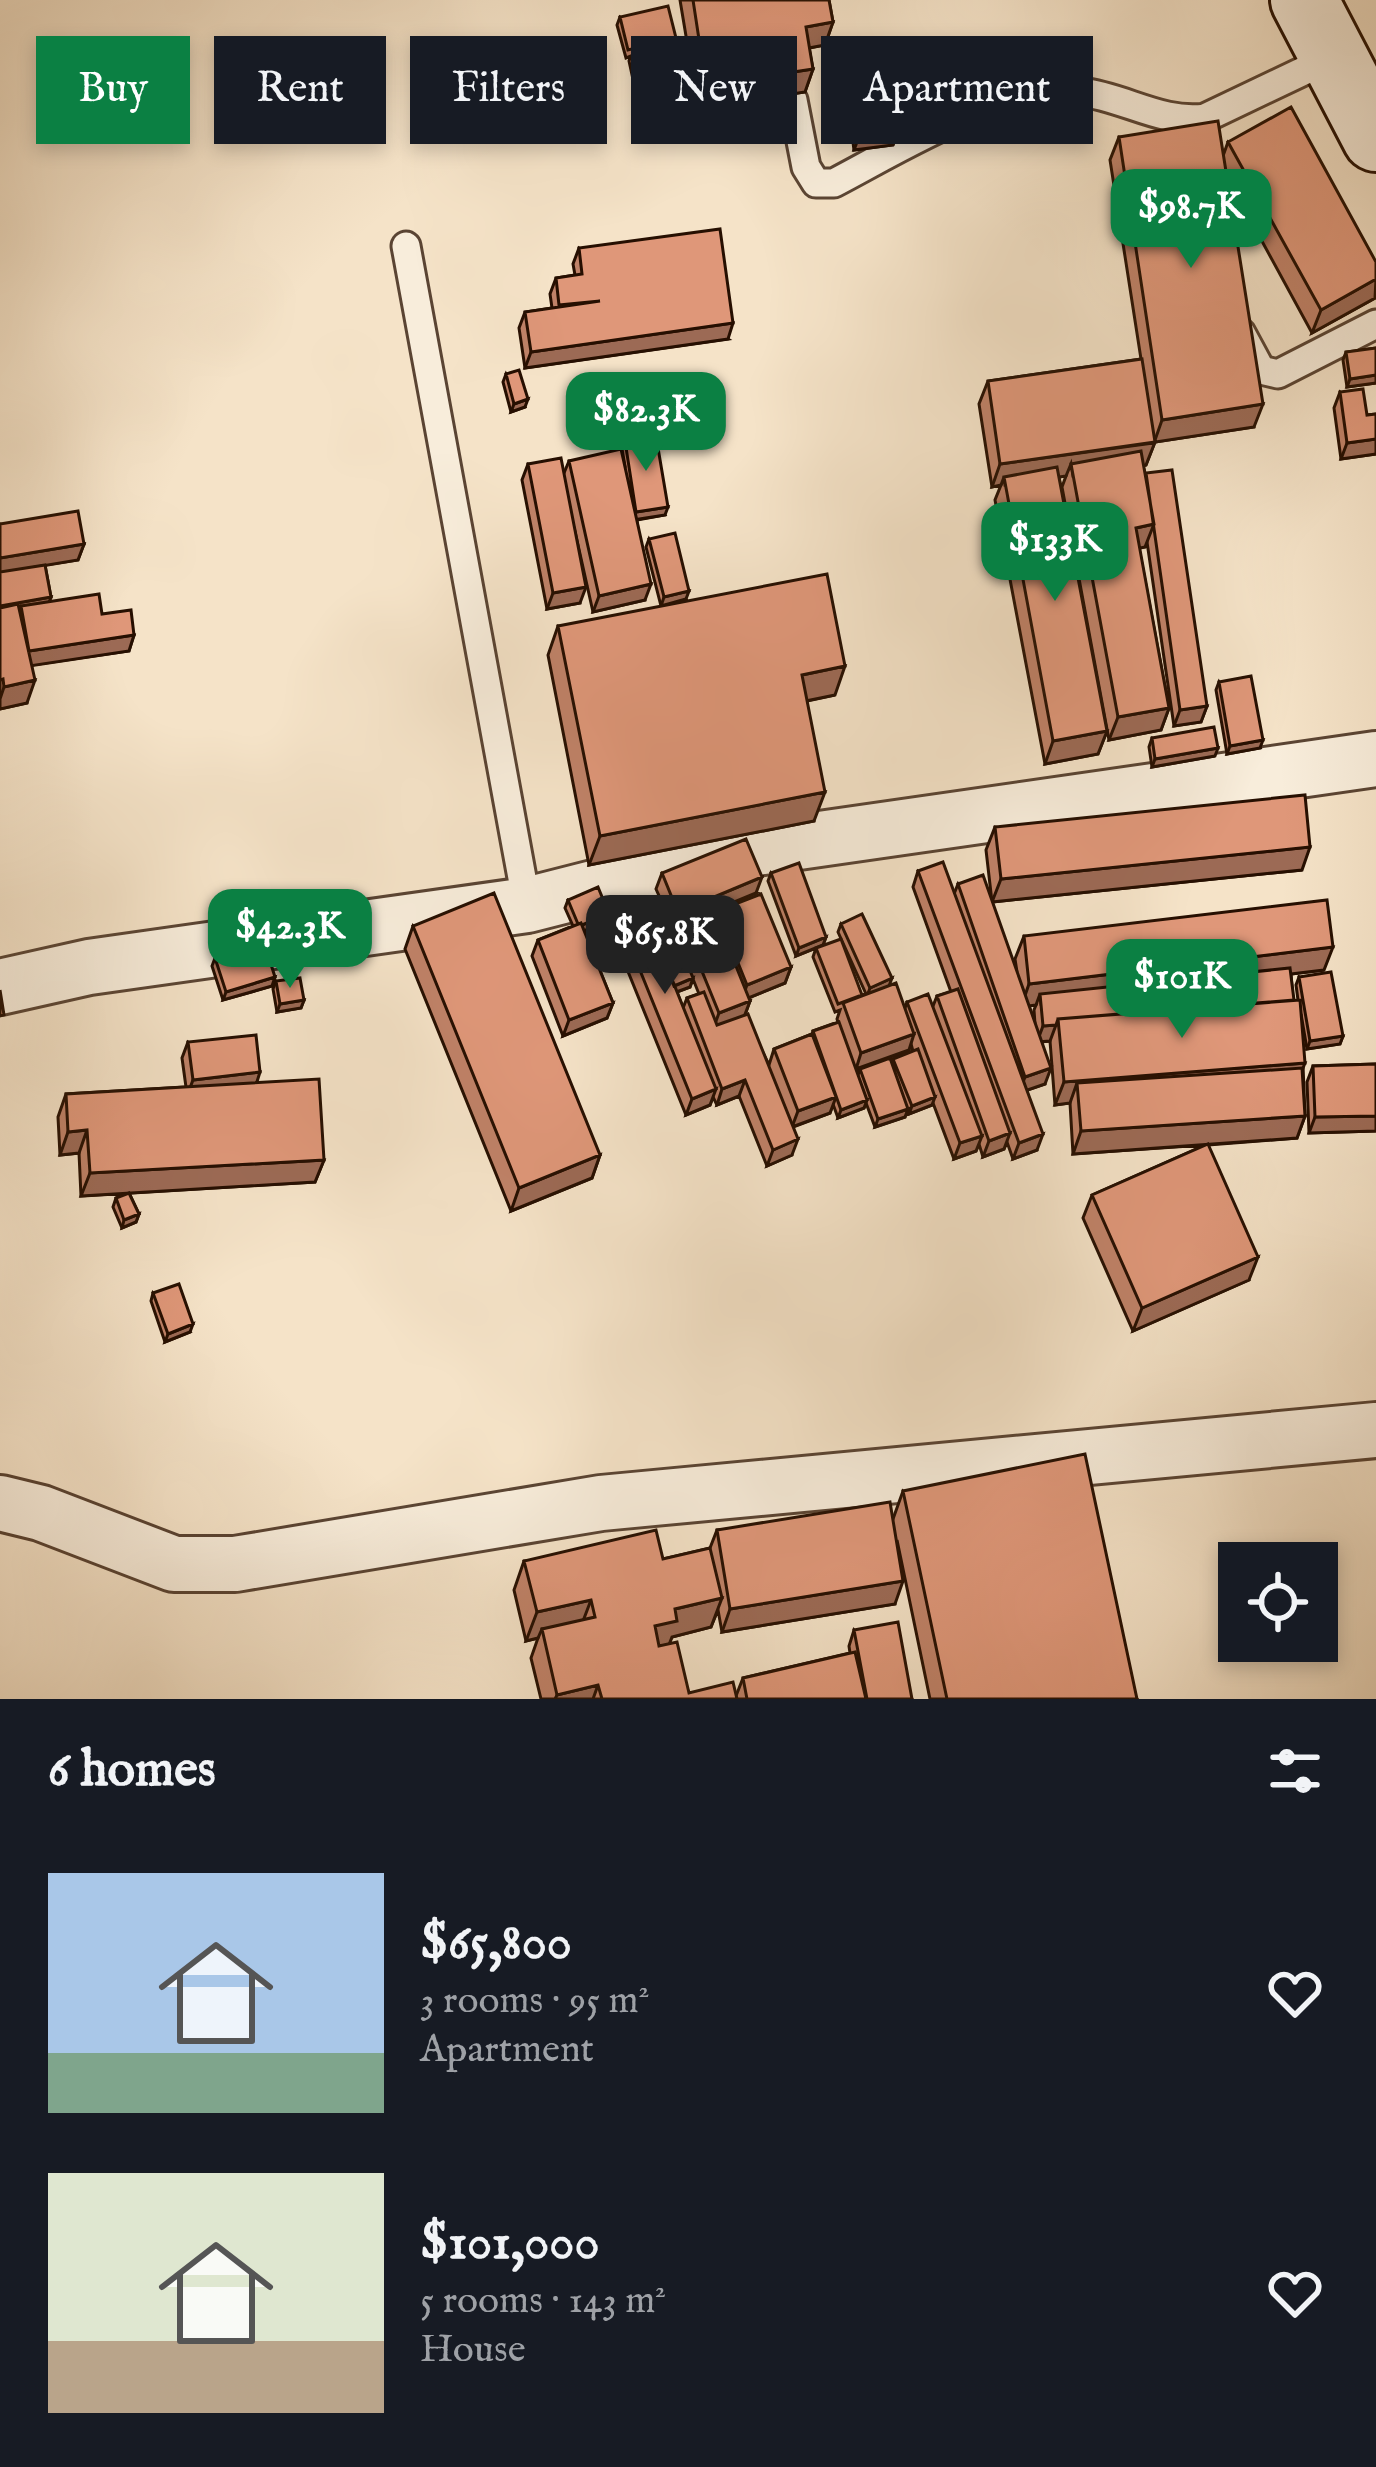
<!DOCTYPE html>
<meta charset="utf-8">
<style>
body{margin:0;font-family:"IM FELL English",serif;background:#242831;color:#f1f3f6;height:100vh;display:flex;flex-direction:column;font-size:45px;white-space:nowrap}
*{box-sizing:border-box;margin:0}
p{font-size:39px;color:#9ea1a6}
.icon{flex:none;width:66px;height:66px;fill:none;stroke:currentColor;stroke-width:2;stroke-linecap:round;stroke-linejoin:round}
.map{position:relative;height:1699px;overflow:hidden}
.panel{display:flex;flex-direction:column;background:#171b24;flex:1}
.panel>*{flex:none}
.top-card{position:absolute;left:36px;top:36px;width:1305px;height:108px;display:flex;gap:24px}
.tools{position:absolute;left:1218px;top:1542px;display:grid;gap:24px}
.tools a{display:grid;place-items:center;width:120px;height:120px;border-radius:0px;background:#171b24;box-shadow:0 6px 18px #0003;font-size:60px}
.price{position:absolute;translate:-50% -102px;padding:0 27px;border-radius:24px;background:#0b8043;color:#fff;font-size:39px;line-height:78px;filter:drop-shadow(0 3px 6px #0008)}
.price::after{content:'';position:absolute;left:50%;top:72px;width:36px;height:27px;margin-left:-18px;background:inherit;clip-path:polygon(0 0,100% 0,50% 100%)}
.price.active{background:#222;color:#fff}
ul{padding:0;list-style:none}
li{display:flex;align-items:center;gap:36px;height:300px;padding:0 48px}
li span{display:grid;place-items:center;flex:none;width:336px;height:240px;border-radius:0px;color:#555}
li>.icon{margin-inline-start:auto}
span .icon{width:144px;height:144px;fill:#fffc;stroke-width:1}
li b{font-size:51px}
h2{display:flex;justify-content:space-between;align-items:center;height:144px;padding:0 48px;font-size:51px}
.chip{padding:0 42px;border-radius:0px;background:#171b24;box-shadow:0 6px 18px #0003;font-size:42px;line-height:108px}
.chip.active{background:#0b8043;color:#fff}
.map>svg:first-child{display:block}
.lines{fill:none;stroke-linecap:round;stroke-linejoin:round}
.lane-casing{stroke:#5a4433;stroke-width:33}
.street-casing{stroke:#5a4433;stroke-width:60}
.secondary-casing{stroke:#260f01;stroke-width:72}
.lane{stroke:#f8eddb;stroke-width:27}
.street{stroke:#f8eddb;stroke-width:54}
.secondary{stroke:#f8eddb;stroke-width:66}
.wall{fill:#c08268;stroke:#260f01;stroke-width:3;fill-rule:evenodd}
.shaded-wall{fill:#9c6a55;stroke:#260f01;stroke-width:3}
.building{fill:#df9779;stroke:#260f01;stroke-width:3}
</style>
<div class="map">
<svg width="1376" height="1699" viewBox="0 0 1376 1699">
<rect width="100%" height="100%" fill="#f5e3c8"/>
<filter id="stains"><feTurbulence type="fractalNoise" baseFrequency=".00167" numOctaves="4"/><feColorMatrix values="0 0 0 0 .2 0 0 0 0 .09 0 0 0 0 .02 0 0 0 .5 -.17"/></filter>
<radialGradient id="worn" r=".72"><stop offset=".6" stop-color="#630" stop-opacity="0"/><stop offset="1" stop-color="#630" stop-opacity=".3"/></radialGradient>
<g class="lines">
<defs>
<path id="lane" d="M793,100L806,167L816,183H834C901,148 1004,83 1081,92C1124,97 1162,124 1205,118L1333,57
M406,246L527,905
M1241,333L1261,370L1278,374L1376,324"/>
<path id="street" d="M0,987L89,967L527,905L743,850L1376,759
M0,1503L41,1513L174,1564H235L601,1503L1376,1430"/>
<path id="secondary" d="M1304,0L1376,138"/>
</defs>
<use href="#lane" class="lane-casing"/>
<use href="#street" class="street-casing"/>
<use href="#secondary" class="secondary-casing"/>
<use href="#lane" class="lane"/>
<use href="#street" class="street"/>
<use href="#secondary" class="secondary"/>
</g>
<path class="wall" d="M680,0H829L833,22L825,45L809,48L813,69L805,92L719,105L715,78L696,82L693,111L642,121L629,61L631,56L626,58L617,25L620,17L673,46L664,48L669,71L691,66Z
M847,43L899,129L893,145L854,150L842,59Z
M1119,137L1223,156L1228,142L1376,262V295L1375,298L1312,333L1227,177L1254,427L1155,442L1146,465L1143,466L1207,706L1201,722L1174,726L1147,542L1145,547L1139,548L1169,708L1161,730L1109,740L1062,487L1066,476L1059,477L1107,731L1098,754L1045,764L995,500L1001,485L992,487L979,404L988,381L1141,359L1110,160Z
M579,248L728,339L525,368L519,328L525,312L552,308L550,294L556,278L575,275L573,264Z
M1376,348V383L1347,387L1343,360L1346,352Z
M506,374L525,407L511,412L503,382Z
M1340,392L1367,415L1376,414V454L1341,459L1334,408Z
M625,441L665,515L637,520L645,600L593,612L574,527L580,603L547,609L522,480L528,464L564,473L569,461L625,466L622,449Z
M0,524L84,544L78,560L45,565L51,597L49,602L102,614L134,635L129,651L32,665L27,703L0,709Z
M649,539L686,599L661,606L646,547Z
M558,626L835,695L807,701L814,821L589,865L548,655Z
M1219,682L1260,748L1227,754L1216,690Z
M1152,738L1215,756L1152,767L1149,747Z
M995,827L1302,870L992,902L986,850Z
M918,871L954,894L958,884L1017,972L1015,959L1024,936L1324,970L1291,974L1293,1001L1298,1000L1296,985L1299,977L1343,1036L1340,1044L1307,1049L1301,1014L1305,1116L1297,1138L1208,1145L1249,1280L1133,1331L1083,1218L1092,1195L1205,1145L1073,1154L1070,1103L1055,1105L1050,1041L1041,1042L1045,1084L1027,1090L1037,1150L1013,1159L1007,1142L1004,1149L983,1157L979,1144L976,1151L954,1159L933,1103L932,1105L909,1114L907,1110L905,1117L875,1127L866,1103L864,1108L838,1118L833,1104L830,1113L793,1127L792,1155L767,1166L739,1096L717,1105L713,1097L710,1105L686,1115L608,922L614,906H642L660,898L656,889L662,873L756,893L713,910L715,915L717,911L791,967L785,983L748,998L750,1001L745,1015L769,1065L774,1049L812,1034L813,1031L838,1022L837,1019L840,1010L835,1012L813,957L816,948L862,995L866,994L838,932L841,924L905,1008L907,1002L933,1006L937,996L951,992L913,887ZM693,979L699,994L687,998L683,1008L677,992L690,987ZM1036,1005L1034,1010L1035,1024L1029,1006ZM911,1044L913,1051L893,1059L892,1063L860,1069L858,1075L856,1069L909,1050Z
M771,873L826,937L823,945L796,956L768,881Z
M568,900L609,914L606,922L584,931L613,1003L607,1018L563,1036L532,956L538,940L573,926L565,908Z
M314,904L336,912L333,920L316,926L311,912Z
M413,926L600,1155L592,1178L511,1211L405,949Z
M215,958L272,986L223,1000L212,966Z
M276,981L304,1000L301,1008L277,1012L273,989Z
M188,1042L257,1082L324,1160L315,1182L129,1193L139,1214L136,1222L122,1228L113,1207L116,1198L129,1193L81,1196L79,1153L60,1155L58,1117L66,1094L186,1087L182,1058Z
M1376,1064V1131L1309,1133L1307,1082L1313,1066Z
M153,1293L190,1332L165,1342L151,1301Z
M903,1491L1137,1699H930L897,1540L895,1604L722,1632L718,1610L711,1627L672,1637L669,1643L689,1693L736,1696L743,1678L850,1653L849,1646L854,1630L912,1699H541L531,1658L538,1638L526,1641L514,1590L524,1561L663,1559L710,1548L717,1530L893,1519Z"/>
<path class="shaded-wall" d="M833,22L825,45L798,50L806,27Z
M676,38L673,46L637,55L636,48Z
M723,55L715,78L694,82L702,59Z
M813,69L805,92L719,105L728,82Z
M698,95L693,111L642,121L647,105Z
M899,129L893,145L854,150L860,134Z
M1376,279L1375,298L1312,333L1321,310Z
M733,323L728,339L525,368L531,352Z
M1376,375V383L1347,387L1350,379Z
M528,399L525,407L511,412L514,404Z
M1263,404L1254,427L1155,442L1146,465L1073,476L1071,464L1066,476L1005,485L1004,477L1001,485L992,487L1000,464L1154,443L1162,420Z
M1376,439V454L1341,459L1347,443Z
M668,507L665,515L633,520L636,512Z
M1154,524L1145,547L1127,551L1136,528Z
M84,544L78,560L0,573V558Z
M651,584L645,600L593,612L599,596Z
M586,587L580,603L547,609L553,593Z
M689,591L686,599L661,606L664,597Z
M51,597L45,613L21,606L17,618L0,621V606Z
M134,635L129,651L23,667L29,651Z
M845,666L835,695L791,704L802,675Z
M35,680L27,703L0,709V699L4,687Z
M1207,706L1201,722L1174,726L1180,710Z
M1169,708L1161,730L1109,740L1118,717Z
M1107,731L1098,754L1045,764L1053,741Z
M1263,740L1260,748L1227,754L1230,746Z
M1218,748L1215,756L1152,767L1155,759Z
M825,792L814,821L589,865L600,836Z
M1310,847L1302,870L992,902L1001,879Z
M762,877L756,893L703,915L709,899Z
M336,912L333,920L316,926L319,918Z
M609,914L606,922L576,934L579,926Z
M826,937L823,945L796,956L799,948Z
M1333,947L1324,970L1041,1004L1040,994L1036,1005L1021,1007L1029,984Z
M791,967L785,983L741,1001L747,985Z
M275,977L272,986L223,1000L226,992Z
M693,978L690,987L671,994L674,986Z
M892,978L889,986L867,996L870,988Z
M304,1000L301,1008L277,1012L280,1004Z
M750,1001L744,1017L713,1029L719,1013Z
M613,1003L607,1018L563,1036L569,1020Z
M1056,1025L1050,1041L1037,1042L1043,1026Z
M914,1034L909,1050L856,1069L861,1053Z
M1343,1036L1340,1044L1307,1049L1310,1041Z
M1305,1063L1296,1086L1077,1083L1070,1103L1055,1105L1064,1082Z
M1051,1068L1045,1084L1019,1093L1025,1077Z
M260,1072L255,1088L187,1096L193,1080Z
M745,1080L739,1096L717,1105L722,1089Z
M716,1089L710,1105L686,1115L692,1099Z
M836,1097L830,1113L792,1127L798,1111Z
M935,1097L932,1105L909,1114L912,1106Z
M867,1100L864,1108L838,1118L841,1110Z
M908,1109L905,1117L875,1127L878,1119Z
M1305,1116L1297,1138L1073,1154L1081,1131Z
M1376,1116V1131L1309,1133L1315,1117Z
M87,1130L79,1153L60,1155L68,1132Z
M1010,1133L1004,1149L983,1157L989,1141Z
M1043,1134L1037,1150L1013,1159L1019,1143Z
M982,1136L976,1151L954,1159L960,1143Z
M798,1139L792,1155L767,1166L773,1150Z
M600,1155L592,1178L511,1211L519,1188Z
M324,1160L315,1182L81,1196L90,1173Z
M139,1214L136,1222L122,1228L124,1220Z
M1258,1257L1249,1280L1133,1331L1142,1308Z
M193,1324L190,1332L165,1342L168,1334Z
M903,1581L895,1604L722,1632L730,1609Z
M722,1598L711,1627L672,1637L667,1650L644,1655L655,1626L675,1609Z
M591,1600L580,1629H542L538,1638L526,1641L537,1612Z
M598,1685L593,1699H555L557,1695Z"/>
<path class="building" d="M693,0H829L833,22L806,27L813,69L728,82L723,55L702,59Z
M668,6L676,38L635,45L636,48L628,50L620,17Z
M887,38L899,129L860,134L847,43Z
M663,40L669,71L692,66L698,95L647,105L635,45Z
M1291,107L1376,262V279L1321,310L1228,142Z
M1218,121L1263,404L1162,420L1119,137Z
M720,229L733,323L531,352L525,312L600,301L559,305L556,278L582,274L579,248Z
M1376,348V375L1350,379L1346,352Z
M1142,359L1155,442L1000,464L988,381Z
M519,370L528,399L514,404L506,374Z
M1363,389L1367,415L1376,414V439L1347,443L1340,392Z
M656,436L668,507L636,512L625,441Z
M621,449L651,584L599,596L569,461Z
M1141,451L1154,524L1136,528L1169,708L1118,717L1071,464Z
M561,458L586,587L553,593L528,464Z
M1057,467L1107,731L1053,741L1004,477Z
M1172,470L1207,706L1180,710L1146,473Z
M78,511L84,544L0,558V524Z
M675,533L689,591L664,597L649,539Z
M45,565L51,597L0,606V572Z
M827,574L845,666L802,675L825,792L600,836L558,626Z
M99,594L102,614L131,610L134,635L29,651L21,606Z
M18,604L35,680L4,687L3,679L0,680V608Z
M1251,676L1263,740L1230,746L1219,682Z
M1214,727L1218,748L1155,759L1152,738Z
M1305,795L1310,847L1001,879L995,827Z
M746,839L762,877L709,899L750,1001L719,1013L662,873Z
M943,862L1043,1134L1019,1143L918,871Z
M799,863L826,937L799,948L771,873Z
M983,875L1051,1068L1025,1077L958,884Z
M598,887L609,914L582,925L581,923L578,924L568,900Z
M494,893L600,1155L519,1188L413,926Z
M761,894L791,967L747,985L717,911Z
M639,897L716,1089L692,1099L614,906Z
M332,898L336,912L319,918L314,904Z
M661,898L693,978L674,986L643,905Z
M1327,900L1333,947L1029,984L1024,936Z
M862,914L892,978L870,988L841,924Z
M581,923L613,1003L569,1020L538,940Z
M841,939L862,995L838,1004L816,948Z
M264,942L275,977L226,992L215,958Z
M1290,968L1294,1000L1058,1019L1056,1025L1043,1026L1040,994Z
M1331,972L1343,1036L1310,1041L1299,977Z
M300,978L304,1000L280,1004L276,981Z
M896,983L914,1034L861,1053L843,1003Z
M958,989L1010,1133L989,1141L937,996Z
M0,990L4,1015L0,1016Z
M704,992L717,1025L748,1014L798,1139L773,1150L745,1080L722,1089L687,998Z
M928,994L982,1136L960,1143L907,1002Z
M1300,1000L1305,1063L1064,1082L1058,1019Z
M839,1022L867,1100L841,1110L813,1031Z
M812,1034L836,1097L798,1111L774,1049Z
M256,1035L260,1072L193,1080L188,1042Z
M918,1049L935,1097L912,1106L893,1059Z
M890,1058L908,1109L878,1119L860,1069Z
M1376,1064V1116L1315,1117L1313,1066Z
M1302,1068L1305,1116L1081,1131L1077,1083Z
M319,1079L324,1160L90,1173L87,1130L68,1132L66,1094Z
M1208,1144L1258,1257L1142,1308L1092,1195Z
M129,1193L139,1214L124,1220L116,1198Z
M179,1284L193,1324L168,1334L153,1293Z
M1085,1454L1137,1699H947L903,1491Z
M890,1502L903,1581L730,1609L717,1530Z
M656,1530L663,1559L710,1548L722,1598L675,1609L677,1621L655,1626L659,1646L677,1642L689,1693L733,1682L737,1699H602L598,1685L557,1695L542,1629L595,1617L591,1600L537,1612L524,1561Z
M898,1622L912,1699H867L854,1630Z
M855,1652L866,1699H747L743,1678Z"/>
<rect width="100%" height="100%" filter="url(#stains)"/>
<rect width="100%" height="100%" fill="url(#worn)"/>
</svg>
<div class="tools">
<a><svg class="icon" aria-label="locate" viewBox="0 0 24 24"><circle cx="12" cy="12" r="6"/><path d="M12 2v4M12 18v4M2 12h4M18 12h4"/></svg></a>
</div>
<b class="price" style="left:1191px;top:271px">$98.7K</b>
<b class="price" style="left:646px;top:474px">$82.3K</b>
<b class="price" style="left:1055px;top:604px">$133K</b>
<b class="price" style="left:290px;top:991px">$42.3K</b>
<b class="price active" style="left:665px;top:997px">$65.8K</b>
<b class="price" style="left:1182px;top:1041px">$101K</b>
<div class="top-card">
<a class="chip active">Buy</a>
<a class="chip">Rent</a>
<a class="chip">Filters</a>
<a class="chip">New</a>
<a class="chip">Apartment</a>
</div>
</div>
<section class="panel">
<h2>6 homes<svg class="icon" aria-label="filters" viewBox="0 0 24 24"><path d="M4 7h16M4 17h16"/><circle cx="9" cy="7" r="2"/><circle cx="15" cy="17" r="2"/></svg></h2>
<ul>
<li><span style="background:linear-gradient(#a9c7e8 75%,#7fa58c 0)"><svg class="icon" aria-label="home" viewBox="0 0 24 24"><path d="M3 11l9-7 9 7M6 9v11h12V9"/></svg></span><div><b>$65,800</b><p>3 rooms · 95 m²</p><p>Apartment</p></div><svg class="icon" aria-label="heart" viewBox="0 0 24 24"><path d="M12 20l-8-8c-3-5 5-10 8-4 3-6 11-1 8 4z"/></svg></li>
<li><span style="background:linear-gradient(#dfe7d0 70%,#b9a48a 0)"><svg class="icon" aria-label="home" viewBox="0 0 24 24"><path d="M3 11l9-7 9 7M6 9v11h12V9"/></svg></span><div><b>$101,000</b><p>5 rooms · 143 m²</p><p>House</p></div><svg class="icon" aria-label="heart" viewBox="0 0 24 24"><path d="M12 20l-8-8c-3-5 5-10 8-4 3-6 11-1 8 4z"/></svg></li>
</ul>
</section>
